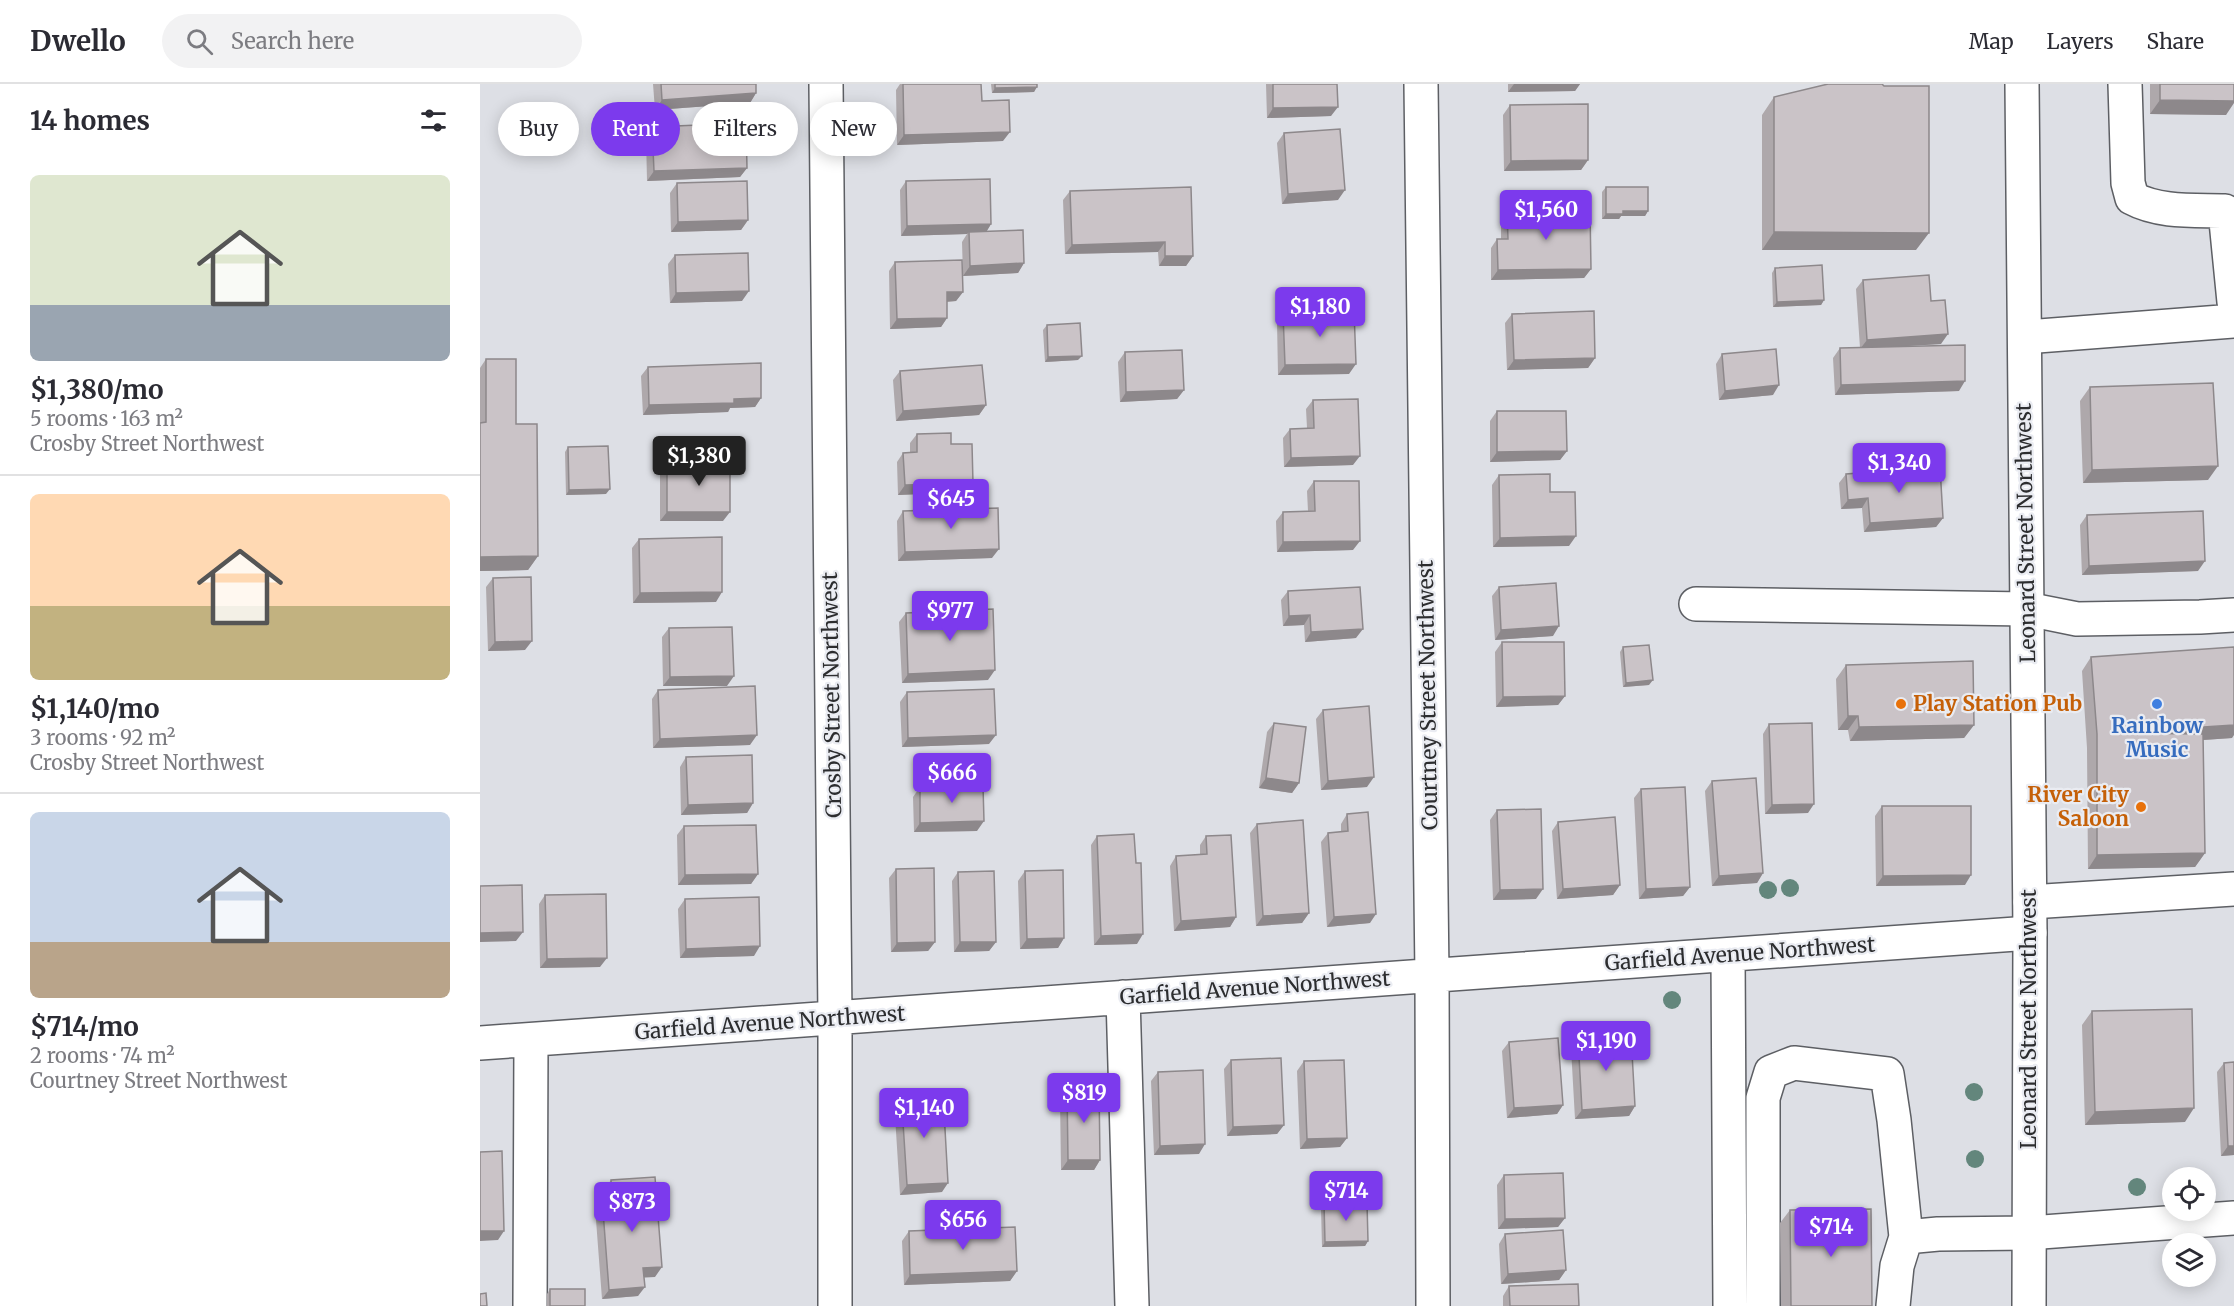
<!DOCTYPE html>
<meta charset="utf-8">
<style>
body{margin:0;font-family:Merriweather,serif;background:#f2f2f3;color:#2b2b33;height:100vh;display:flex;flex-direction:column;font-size:22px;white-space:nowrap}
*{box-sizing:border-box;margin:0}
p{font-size:20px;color:#7c7c81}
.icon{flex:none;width:33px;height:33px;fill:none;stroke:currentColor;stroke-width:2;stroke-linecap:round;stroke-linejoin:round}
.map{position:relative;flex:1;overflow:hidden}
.drawer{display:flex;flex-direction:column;background:#fff;width:480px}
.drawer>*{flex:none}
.top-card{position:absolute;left:18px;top:18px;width:570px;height:54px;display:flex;gap:12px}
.fabs{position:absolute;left:1682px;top:1083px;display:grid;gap:12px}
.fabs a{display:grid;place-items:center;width:54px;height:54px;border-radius:50%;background:#fff;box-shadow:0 3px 15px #0003;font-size:30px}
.price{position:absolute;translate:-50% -51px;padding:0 14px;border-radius:6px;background:#7c3aed;color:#fff;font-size:20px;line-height:39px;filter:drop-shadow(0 2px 3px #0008)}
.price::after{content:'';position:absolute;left:50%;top:36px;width:18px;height:14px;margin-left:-9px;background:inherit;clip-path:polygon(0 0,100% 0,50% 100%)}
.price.selected{background:#222;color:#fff}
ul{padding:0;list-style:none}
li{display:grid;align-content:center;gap:12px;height:318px;padding:0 30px}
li+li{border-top:2px solid #e1e1e2}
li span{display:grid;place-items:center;height:186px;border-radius:9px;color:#555}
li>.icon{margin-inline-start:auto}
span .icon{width:108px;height:108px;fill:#fffc;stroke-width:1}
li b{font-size:26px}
h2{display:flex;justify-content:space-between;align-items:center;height:72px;padding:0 30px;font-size:26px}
.pill{padding:0 21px;border-radius:27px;background:#fff;box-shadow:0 3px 15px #0003;font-size:21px;line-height:54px}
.pill.selected{background:#7c3aed;color:#fff}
header{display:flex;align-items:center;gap:36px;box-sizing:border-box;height:84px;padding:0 30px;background:#fff;border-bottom:2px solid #e1e1e2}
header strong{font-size:28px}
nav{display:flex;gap:33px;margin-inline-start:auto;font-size:21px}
.search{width:420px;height:54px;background:#f2f2f3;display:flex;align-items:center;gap:15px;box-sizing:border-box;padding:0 21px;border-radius:33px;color:#7c7c81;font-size:22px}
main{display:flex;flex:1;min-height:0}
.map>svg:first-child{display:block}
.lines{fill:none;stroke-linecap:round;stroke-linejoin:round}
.minor-casing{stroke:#5d5f64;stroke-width:36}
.major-casing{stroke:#5d5f64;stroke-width:36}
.minor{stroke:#fff;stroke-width:33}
.major{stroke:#fff;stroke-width:33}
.tree{fill:#63867c}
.wall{fill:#aea8ab}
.shaded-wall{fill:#8d888b}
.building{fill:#cac3c7;stroke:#8d888b;stroke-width:1.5}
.food-dot{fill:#e8710a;stroke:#eaecf2;stroke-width:2}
.shop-dot{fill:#3f7fe0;stroke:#eaecf2;stroke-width:2}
.labels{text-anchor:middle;stroke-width:4.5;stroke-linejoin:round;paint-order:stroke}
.street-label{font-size:21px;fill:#2c2d2f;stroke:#eaecf2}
.food-label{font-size:21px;font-weight:bold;fill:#c56008;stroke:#eaecf2;text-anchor:start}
.shop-label{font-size:21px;font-weight:bold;fill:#366cbe;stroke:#eaecf2}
</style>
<header>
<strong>Dwello</strong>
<div class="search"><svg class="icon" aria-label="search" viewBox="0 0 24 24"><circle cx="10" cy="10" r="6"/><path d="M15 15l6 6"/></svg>Search here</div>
<nav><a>Map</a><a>Layers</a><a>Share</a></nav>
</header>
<main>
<section class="drawer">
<h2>14 homes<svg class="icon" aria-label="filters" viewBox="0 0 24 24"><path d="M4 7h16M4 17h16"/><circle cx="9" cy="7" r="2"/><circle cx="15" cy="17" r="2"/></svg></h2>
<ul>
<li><span style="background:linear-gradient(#dfe7d0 70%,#9aa5b1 0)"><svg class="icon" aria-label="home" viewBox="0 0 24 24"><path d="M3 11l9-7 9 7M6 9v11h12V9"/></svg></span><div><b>$1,380/mo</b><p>5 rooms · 163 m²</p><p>Crosby Street Northwest</p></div></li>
<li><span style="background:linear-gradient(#ffd9b3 60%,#c2b280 0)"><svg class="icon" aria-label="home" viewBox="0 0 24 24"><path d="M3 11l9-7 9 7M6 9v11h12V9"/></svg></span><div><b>$1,140/mo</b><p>3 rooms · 92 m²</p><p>Crosby Street Northwest</p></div></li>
<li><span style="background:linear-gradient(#c9d6e8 70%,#b9a48a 0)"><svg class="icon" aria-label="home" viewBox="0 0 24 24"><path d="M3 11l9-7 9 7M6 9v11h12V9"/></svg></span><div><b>$714/mo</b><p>2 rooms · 74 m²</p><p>Courtney Street Northwest</p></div></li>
</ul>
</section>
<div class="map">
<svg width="1754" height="1222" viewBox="0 0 1754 1222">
<rect width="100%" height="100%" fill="#dddfe5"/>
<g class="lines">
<defs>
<path id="minor" d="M346,0L355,934V1222
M941,0L952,891L953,1222
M1645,0L1648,99L1652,114C1680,129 1714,126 1745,127L1754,218
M1545,253L1754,237
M1216,520L1547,525L1597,535L1720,533L1754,531
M1550,818L1754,805
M1248,871L1250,1222
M643,913L652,1222
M0,959L1550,849
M1426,1153L1458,1150L1549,1149L1754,1134
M50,1222L51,956
M1283,1222V1014L1291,988L1314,979L1407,990L1414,1036L1426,1153L1417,1182L1413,1222"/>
<path id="major" d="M1542,0L1550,849L1549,1222"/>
</defs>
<use href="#minor" class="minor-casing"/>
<use href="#major" class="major-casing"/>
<use href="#minor" class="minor"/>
<use href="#major" class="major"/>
</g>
<g class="tree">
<circle cx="1310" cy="804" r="9"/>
<circle cx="1288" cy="806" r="9"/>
<circle cx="1192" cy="916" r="9"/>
<circle cx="1494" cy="1008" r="9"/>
<circle cx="1495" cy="1075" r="9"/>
<circle cx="1657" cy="1103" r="9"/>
</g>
<path class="wall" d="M173,0H276V9L270,19L175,26Z
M420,0H501L502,17L523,57L417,61L416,6Z
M511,0H557L554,8L512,9Z
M786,0H857L851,32L787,34Z
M1028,0H1100L1095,7L1028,8Z
M1670,0H1754L1746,31L1670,30Z
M1294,13L1436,166H1282V31Z
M1030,21L1108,76L1101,86L1024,87L1023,31Z
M172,43L267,84L260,93L167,97L166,52Z
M804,49L858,116L802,120L797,59Z
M426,97L511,140L506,148L544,179L538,189L483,192L482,158L487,150L421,152L420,106Z
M197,99L268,136L261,146L191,148L190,109Z
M1126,103L1168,127L1165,132H1141L1139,135H1122V108Z
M590,107L713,172L706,182H679L678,168L585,170L583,116Z
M1027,127L1111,185L1104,194L1011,196V164L1017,155H1021V137Z
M195,171L262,217L190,219L188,180Z
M415,178L483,208L476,217L467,218V234L461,243L410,245L409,187Z
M1295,184L1344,216L1341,221L1293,223L1292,189Z
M1383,196L1451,217L1461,260L1421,262L1479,307L1355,311L1353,274L1360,264H1380L1376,205Z
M803,229L869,290L798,291L797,238Z
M1032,230L1115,274L1108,284L1027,286L1025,239Z
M567,241L598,276L565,278L563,246Z
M645,268L704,306L697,315L640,318L638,278Z
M1242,270L1293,311L1239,316L1236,280Z
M6,275L36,340L58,472L48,486L0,487V284Z
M168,283L281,314L275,323L250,324L248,328L163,331L161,292Z
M420,287L506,321L499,331L416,337L413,296Z
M1610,303L1728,396L1603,399L1600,317Z
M833,316L873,381L804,383L803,354L810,345L827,344L826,325Z
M1017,327L1087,367L1080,376L1010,378V337Z
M437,350L486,408L418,411L417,378L423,369L430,368V359Z
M88,363L126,410L86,411L85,368Z
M187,378L243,437H180V387Z
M1366,390L1463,434L1456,443L1384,448L1382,424L1361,425L1359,399Z
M1019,391L1070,408L1089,462L1013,463L1012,401Z
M834,397L873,466L797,468L796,437L803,428L828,427L827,407Z
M423,427L512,474L418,477L417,437Z
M1607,431L1718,487L1602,491L1600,441Z
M159,455L236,518L153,519L152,464Z
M13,494L45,566L8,567L6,503Z
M1019,503L1073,552L1015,556L1012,512Z
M808,507L876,554L825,558L824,541L803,542L801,516Z
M426,529L508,596L422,599L419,538Z
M189,544L247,602H183L182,553Z
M1022,558L1085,612L1078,621L1016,623L1015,568Z
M1143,563L1169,601L1143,603L1140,568Z
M1611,573L1752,654L1723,656L1725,769L1715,783L1608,785L1607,664L1602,587Z
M1366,581L1494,641L1484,654L1370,657L1368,646H1358L1356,595Z
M178,606L270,661L173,664L172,615Z
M427,608L509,660L422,663L420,618Z
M843,626L887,703L841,706L836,635Z
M794,639L819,699L812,709L779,704L787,648Z
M1289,640L1328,729L1285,730L1283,650Z
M206,673L273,719L267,729L201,731L200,683Z
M1232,697L1283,789L1277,799L1232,802L1225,707Z
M440,703L497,747L434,748L433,713Z
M1161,705L1210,803L1203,812L1159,815L1154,714Z
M1402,722L1485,801L1396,802L1395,732Z
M1017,726L1056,815L1013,816L1010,736Z
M867,730L890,839L847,843L841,758L848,749L861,748V740Z
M1078,738L1140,801L1133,811L1077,815L1072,747Z
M777,740L829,829L822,839L776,842L770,749Z
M204,742L278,790L271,800L198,801L197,751Z
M617,752L657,860L614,861L611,761Z
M726,752L756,833L750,843L694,847L690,782L696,772L720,771V761Z
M416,785L455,858L448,867L411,868L409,794Z
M545,787L584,854L578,864L540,865L538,797Z
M478,788L516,858L509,867L474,868L472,797Z
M65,811L120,883L60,884L59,820Z
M205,815L274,872L200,874L198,825Z
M1612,927L1705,1038L1605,1041L1602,941Z
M1098,955L1155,1022L1149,1032L1095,1035L1091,964Z
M1029,958L1083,1021L1077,1030L1027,1034L1022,967Z
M751,976L804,1041L797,1050L747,1052L744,985Z
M824,977L867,1054L860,1063L820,1065L817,987Z
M1744,979L1754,1071L1741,1072L1737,988Z
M678,988L719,1070L674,1071L671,997Z
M587,1003L620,1076L614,1086H581L580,1013Z
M421,1007L462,1108L420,1111L414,1016Z
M1024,1091L1085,1134L1078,1143L1018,1145L1017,1101Z
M131,1096L175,1193H164L158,1212L122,1215L116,1136L123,1127H125L124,1106Z
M844,1119L888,1157L885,1162L842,1163L841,1124Z
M1310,1126L1392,1222H1301L1300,1139Z
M429,1147L537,1187L530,1197L424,1201L422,1157Z
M1025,1150L1086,1186L1079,1196L1021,1200L1019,1160Z
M1029,1202L1099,1222H1023V1212Z
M70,1205L105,1222H67V1210Z"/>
<path class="shaded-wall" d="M1034,0H1100L1095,7L1028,8Z
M557,3L554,8L512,9L515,4Z
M276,9L270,19L175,26L182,16Z
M1680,16L1754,17V19L1746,31L1670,30Z
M858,23L851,32L787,34L793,24Z
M530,48L523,57L417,61L424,51Z
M1108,76L1101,86L1024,87L1031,77Z
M267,84L260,93L167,97L174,87Z
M865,106L858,116L802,120L808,110Z
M1143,127H1168L1165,132H1141L1139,135H1122L1126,130Z
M268,136L261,146L191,148L198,138Z
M511,140L505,150L489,148L487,150L421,152L427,142Z
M1294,148L1449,149L1436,166H1282Z
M685,158L678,168L585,170L592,161Z
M685,172H713L706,182H679Z
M544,179L538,189L483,192L490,182Z
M1111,185L1104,194L1011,196L1018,186Z
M269,207L262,217L190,219L196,209Z
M467,208H483L476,217L460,218Z
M1344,216L1341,221L1293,223L1297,218Z
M467,234L461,243L410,245L417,235Z
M1468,250L1461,260L1380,265L1387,256Z
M602,272L598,276L565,278L568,273Z
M1115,274L1108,284L1027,286L1034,276Z
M876,280L869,290L798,291L805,281Z
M1485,297L1479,307L1355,311L1361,301Z
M1299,301L1293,311L1239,316L1245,307Z
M704,306L697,315L640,318L646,308Z
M281,314L275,323L250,324L248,328L163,331L169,321L254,315Z
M506,321L499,331L416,337L423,327Z
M1087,367L1080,376L1010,378L1017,368Z
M880,372L873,381L804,383L811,374Z
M1738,382L1728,396L1603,399L1612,386Z
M493,399L486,408L418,411L425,401Z
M130,405L126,410L86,411L89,406Z
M1388,414L1382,424L1361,425L1368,416Z
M187,428H250L243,437H180Z
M1463,434L1456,443L1384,448L1390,439Z
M1096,452L1089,462L1013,463L1020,454Z
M880,457L873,466L797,468L803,458Z
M519,465L512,474L418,477L425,468Z
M58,472L48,486L0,487V473Z
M1725,477L1718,487L1602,491L1609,482Z
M242,508L236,518L153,519L160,509Z
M830,531L824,541L803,542L809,532Z
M1079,542L1073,552L1015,556L1021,546Z
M883,545L876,554L825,558L831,548Z
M52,557L45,566L8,567L15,558Z
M515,586L508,596L422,599L428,590Z
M254,592L247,602H183L190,593Z
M1173,596L1169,601L1143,603L1146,599Z
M1085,612L1078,621L1016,623L1023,613Z
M1368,632H1378L1368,646H1358Z
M1494,641L1484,654L1370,657L1379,643Z
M1754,641V651L1752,654L1621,663L1631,649Z
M277,651L270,661L173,664L180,655Z
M516,651L509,660L422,663L428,654Z
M894,693L887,703L841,706L848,697Z
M786,694L819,699L812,709L779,704Z
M273,719L267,729L201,731L208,721Z
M1334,720L1328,729L1285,730L1292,721Z
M504,737L497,747L434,748L440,739Z
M1725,769L1715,783L1608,785L1617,771Z
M1283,789L1277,799L1232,802L1239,792Z
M278,790L271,800L198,801L205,791Z
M1491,791L1485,801L1396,802L1403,792Z
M1140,801L1133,811L1077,815L1083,805Z
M1210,803L1203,812L1159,815L1166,805Z
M1063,805L1056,815L1013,816L1020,806Z
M829,829L822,839L776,842L783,832Z
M896,830L890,839L847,843L854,833Z
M756,833L750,843L694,847L701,837Z
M43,848L36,857L0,858V849Z
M663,850L657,860L614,861L621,852Z
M584,854L578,864L540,865L547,855Z
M455,858L448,867L411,868L417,859Z
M480,858H516L509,867L474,868Z
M280,862L274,872L200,874L206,865Z
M127,874L120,883L60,884L67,875Z
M1083,1021L1077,1030L1027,1034L1034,1024Z
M1155,1022L1149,1032L1095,1035L1102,1026Z
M1714,1024L1705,1038L1605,1041L1615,1028Z
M804,1041L797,1050L747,1052L753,1043Z
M867,1054L860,1063L820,1065L827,1055Z
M725,1060L719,1070L674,1071L680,1062Z
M1748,1062H1754V1071L1741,1072Z
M588,1076H620L614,1086H581Z
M468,1099L462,1108L420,1111L427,1101Z
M1085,1134L1078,1143L1018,1145L1025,1135Z
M0,1147H24L18,1156L0,1157Z
M888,1157L885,1162L842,1163L845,1158Z
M182,1183L175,1193L156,1194L163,1184Z
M1086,1186L1079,1196L1021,1200L1028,1190Z
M537,1187L530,1197L424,1201L430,1191Z
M165,1203L158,1212L122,1215L129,1206Z"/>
<path class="building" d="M181,0H276V9L182,16Z
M423,0H501L502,17L529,16L530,48L424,51Z
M515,0H557V3L515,4Z
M793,0H857L858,23L793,24Z
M1348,0H1402L1404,2H1449V149L1294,148V13Z
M1680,0H1754V17L1680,16Z
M1108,20V76L1031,77L1030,21Z
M266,39L267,84L174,87L172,43Z
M860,45L865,106L808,110L804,49Z
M510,95L511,140L427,142L426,97Z
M267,97L268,136L198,138L197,99Z
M711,103L713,172H685V158L592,161L590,107Z
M1126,103H1168V127H1143V130H1126Z
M1110,126L1111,185L1018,186L1017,155H1028L1027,127Z
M543,146L544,179L490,182L489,148Z
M268,169L269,207L196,209L195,171Z
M482,176L483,208H467V234L417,235L415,178Z
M1342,181L1344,216L1297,218L1295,184Z
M1449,191L1451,217L1465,216L1468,250L1387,256L1383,196Z
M874,226L876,280L805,281L803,229Z
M1114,227L1115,274L1034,276L1032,230Z
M600,239L602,272L568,273L567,241Z
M1485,261V297L1361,301L1360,264Z
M1296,265L1299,301L1245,307L1242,270Z
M702,266L704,306L646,308L645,268Z
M6,275H36V340H57L58,472L0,473V339L6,338Z
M281,279V314L254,315V319L169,321L168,283Z
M502,281L506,321L423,327L420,287Z
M1733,299L1738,382L1612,386L1610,303Z
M878,315L880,372L811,374L810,345L834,344L833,316Z
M1017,327H1086L1087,367L1017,368Z
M471,349V360H492L493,399L425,401L423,369L437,368V350Z
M128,362L130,405L89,406L88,363Z
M250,377V428H187V378Z
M1460,383L1463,434L1390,439L1388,414L1368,416L1366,390Z
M1070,390V408H1095L1096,452L1020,454L1019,391Z
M834,397H879L880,457L803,458V428L835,427Z
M518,424L519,465L425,468L423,427Z
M1723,427L1725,477L1609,482L1607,431Z
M242,453V508L160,509L159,455Z
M51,493L52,557L15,558L13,494Z
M1076,499L1079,542L1021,546L1019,503Z
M880,503L883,545L831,548L830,531L809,532L808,507Z
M513,525L515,586L428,590L426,529Z
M252,543L254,592L190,593L189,544Z
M1022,558H1084L1085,612L1023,613Z
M1169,561L1173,596L1146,599L1143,563Z
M1754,563V641L1631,649L1723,650L1725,769L1617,771V650L1611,573Z
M1493,577L1494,641L1379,643L1378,632H1368L1366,581Z
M275,602L277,651L180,655L178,606Z
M514,605L516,651L428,654L427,608Z
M889,622L894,693L848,697L843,626Z
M794,639L826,643L819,699L786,694Z
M1332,639L1334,720L1292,721L1289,640Z
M272,671L273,719L208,721L206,673Z
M1276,694L1283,789L1239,792L1232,697Z
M503,702L504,737L440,739V703Z
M1205,703L1210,803L1166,805L1161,705Z
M1402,722H1491V791L1403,792Z
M1061,725L1063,805L1020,806L1017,726Z
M888,728L896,830L854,833L848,749L868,747L867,730Z
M1135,733L1140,801L1083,805L1078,738Z
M823,736L829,829L783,832L777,740Z
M276,741L278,790L205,791L204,742Z
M654,750L656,779H661L663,850L621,852L617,752Z
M751,751L756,833L701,837L696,772L727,770L726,752Z
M454,784L455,858L417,859L416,785Z
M583,786L584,854L547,855L545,787Z
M514,787L516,858H480L478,788Z
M42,801L43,848L0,849V802Z
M126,810L127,874L67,875L65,811Z
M279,813L280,862L206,865L205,815Z
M1712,925L1714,1024L1615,1028L1612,927Z
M1151,951L1155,1022L1102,1026L1098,955Z
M1078,954L1083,1021L1034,1024L1029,958Z
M801,974L804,1041L753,1043L751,976Z
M864,976L867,1054L827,1055L824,977Z
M1754,978V1062H1748L1744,979Z
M723,986L725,1060L680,1062L678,988Z
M587,1003H619L620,1076H588Z
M453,1005L455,1028L464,1027L468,1099L427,1101L421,1007Z
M22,1067L24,1147H0V1068Z
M1083,1089L1085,1134L1025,1135L1024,1091Z
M175,1093L182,1183L163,1184L165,1203L129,1206L123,1127L133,1126L131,1096Z
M844,1119H887L888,1157L845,1158Z
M1391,1125L1392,1222H1311L1310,1126Z
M535,1143L537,1187L430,1191L429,1147Z
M1083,1146L1086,1186L1028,1190L1025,1150Z
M1098,1200L1099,1222H1030L1029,1202Z
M70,1205H105V1222H70Z
M6,1209L7,1222H0V1210Z"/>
<g class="food-dot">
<circle cx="1421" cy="620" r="6"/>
<circle cx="1661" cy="723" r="6"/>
</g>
<circle class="shop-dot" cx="1677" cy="620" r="6"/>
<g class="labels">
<g class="street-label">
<text transform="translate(1546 449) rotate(-91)" y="7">Leonard Street Northwest</text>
<text transform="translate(352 611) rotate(-91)" y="7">Crosby Street Northwest</text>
<text transform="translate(948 611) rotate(-91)" y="7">Courtney Street Northwest</text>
<text transform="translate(1260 870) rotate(-4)" y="7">Garfield Avenue Northwest</text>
<text transform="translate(775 904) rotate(-4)" y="7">Garfield Avenue Northwest</text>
<text transform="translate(1549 935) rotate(-90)" y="7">Leonard Street Northwest</text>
<text transform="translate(290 939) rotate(-4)" y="7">Garfield Avenue Northwest</text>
</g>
<g class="food-label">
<text x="1433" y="627">Play Station Pub</text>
<text x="1649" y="718" text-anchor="end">River City<tspan x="1649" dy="24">Saloon</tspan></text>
</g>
<g class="shop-label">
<text x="1677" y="649">Rainbow<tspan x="1677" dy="24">Music</tspan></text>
</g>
</g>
</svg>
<div class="fabs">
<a><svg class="icon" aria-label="locate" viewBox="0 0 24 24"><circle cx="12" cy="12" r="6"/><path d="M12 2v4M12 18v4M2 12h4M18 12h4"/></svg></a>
<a><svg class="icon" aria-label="layers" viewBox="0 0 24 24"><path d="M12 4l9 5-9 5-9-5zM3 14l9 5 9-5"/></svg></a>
</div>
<b class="price" style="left:1066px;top:157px">$1,560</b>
<b class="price" style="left:840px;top:254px">$1,180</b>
<b class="price selected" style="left:219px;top:403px">$1,380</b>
<b class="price" style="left:1419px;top:410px">$1,340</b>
<b class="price" style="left:471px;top:446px">$645</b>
<b class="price" style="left:470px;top:558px">$977</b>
<b class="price" style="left:472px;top:720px">$666</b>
<b class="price" style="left:1126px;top:988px">$1,190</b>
<b class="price" style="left:604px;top:1040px">$819</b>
<b class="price" style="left:444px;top:1055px">$1,140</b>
<b class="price" style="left:866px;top:1138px">$714</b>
<b class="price" style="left:152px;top:1149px">$873</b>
<b class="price" style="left:483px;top:1167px">$656</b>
<b class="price" style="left:1351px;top:1174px">$714</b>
<div class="top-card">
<a class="pill">Buy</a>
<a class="pill selected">Rent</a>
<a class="pill">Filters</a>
<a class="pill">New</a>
</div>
</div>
</main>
